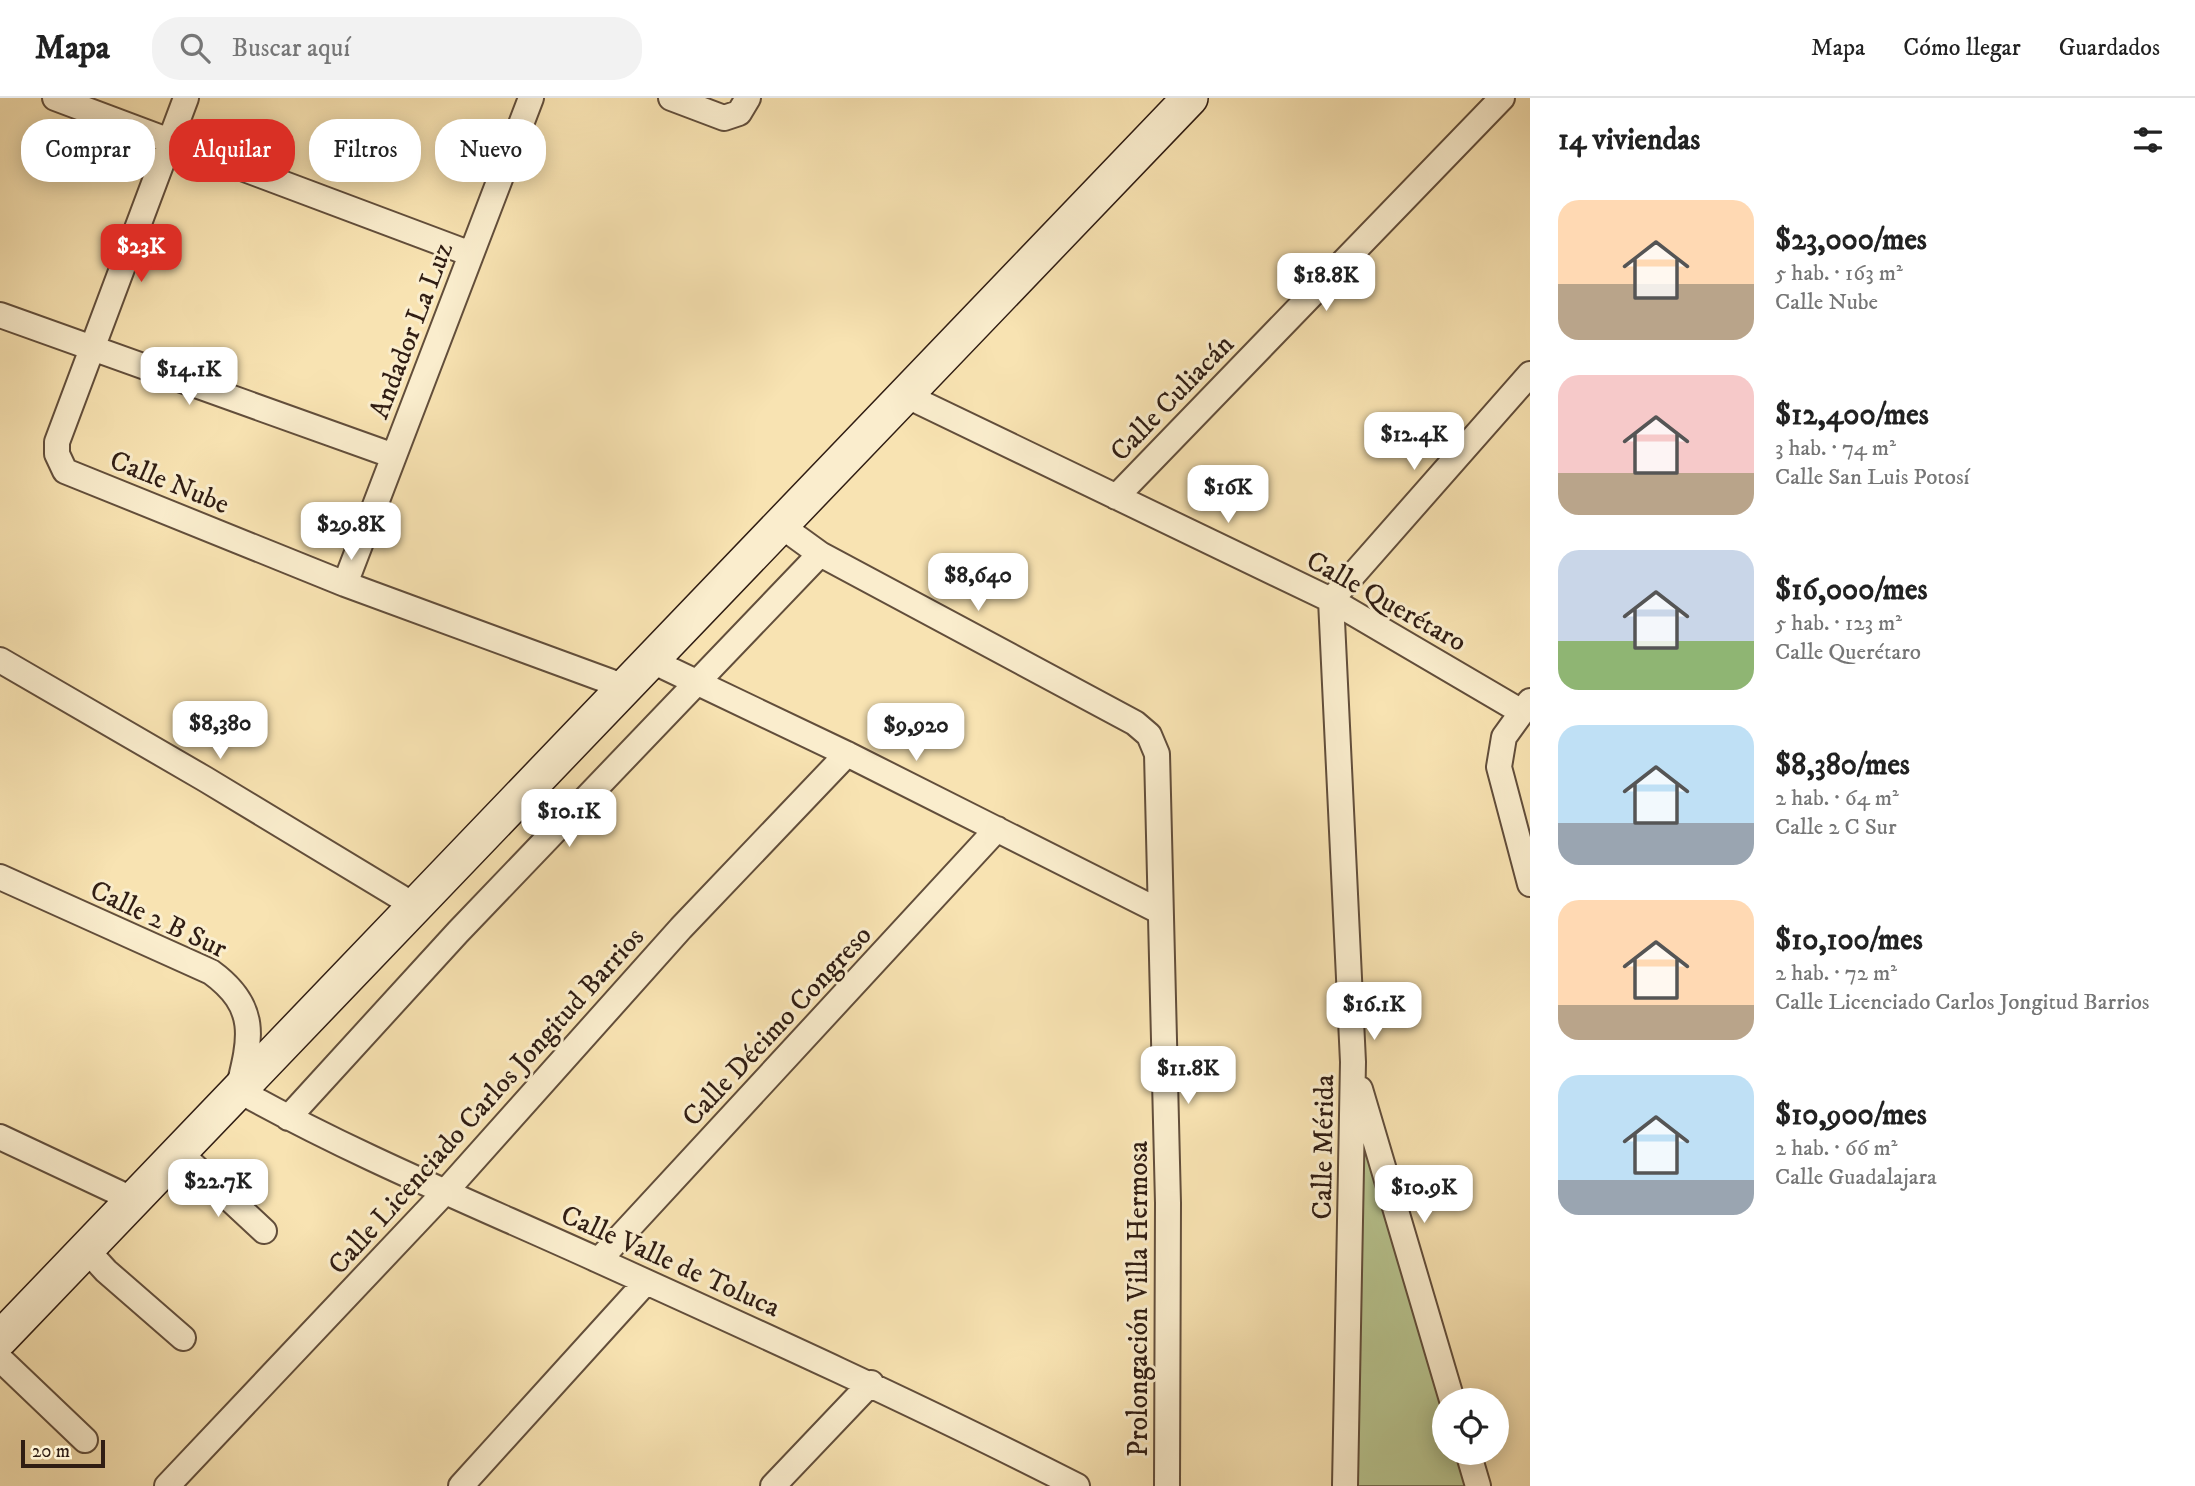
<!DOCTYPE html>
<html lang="es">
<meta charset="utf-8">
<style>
body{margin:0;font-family:"IM FELL DW Pica",serif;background:#f2f2f2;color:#222;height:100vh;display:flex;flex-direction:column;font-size:26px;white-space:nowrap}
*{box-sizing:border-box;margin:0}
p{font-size:23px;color:#767676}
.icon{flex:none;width:38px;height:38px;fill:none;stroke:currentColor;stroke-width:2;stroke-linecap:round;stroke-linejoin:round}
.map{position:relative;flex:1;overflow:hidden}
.sheet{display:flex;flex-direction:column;background:#fff;width:665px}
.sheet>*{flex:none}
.top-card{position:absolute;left:21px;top:21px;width:665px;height:63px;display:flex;gap:14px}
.fabs{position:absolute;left:1432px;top:1290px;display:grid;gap:14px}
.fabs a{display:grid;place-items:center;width:77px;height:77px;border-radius:50%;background:#fff;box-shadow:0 4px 18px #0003;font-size:35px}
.scale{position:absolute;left:21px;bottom:18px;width:84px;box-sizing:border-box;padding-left:7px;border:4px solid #301d13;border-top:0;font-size:19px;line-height:24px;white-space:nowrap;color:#301d13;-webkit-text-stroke:5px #faedcd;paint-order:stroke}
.price{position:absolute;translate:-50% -60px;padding:0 16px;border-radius:14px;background:#fff;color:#222;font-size:23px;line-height:46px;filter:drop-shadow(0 2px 4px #0008)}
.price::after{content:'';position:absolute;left:50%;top:42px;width:21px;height:16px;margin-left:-10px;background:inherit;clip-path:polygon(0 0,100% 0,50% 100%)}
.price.on{background:#d93025;color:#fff}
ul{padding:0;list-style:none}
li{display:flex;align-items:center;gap:21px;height:175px;padding:0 28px}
li span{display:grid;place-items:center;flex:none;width:196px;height:140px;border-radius:21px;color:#555}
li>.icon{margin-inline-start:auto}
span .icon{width:84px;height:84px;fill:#fffc;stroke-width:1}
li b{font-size:30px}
h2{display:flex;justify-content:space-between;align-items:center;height:84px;padding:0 28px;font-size:30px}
.tag{padding:0 24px;border-radius:28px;background:#fff;box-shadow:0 4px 18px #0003;font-size:24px;line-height:63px}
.tag.on{background:#d93025;color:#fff}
header{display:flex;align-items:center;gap:42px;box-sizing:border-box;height:98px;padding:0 35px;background:#fff;border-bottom:2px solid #e0e0e0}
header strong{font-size:33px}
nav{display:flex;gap:38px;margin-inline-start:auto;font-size:24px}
.search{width:490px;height:63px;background:#f2f2f2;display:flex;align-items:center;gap:18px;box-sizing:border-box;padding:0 24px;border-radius:28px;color:#767676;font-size:26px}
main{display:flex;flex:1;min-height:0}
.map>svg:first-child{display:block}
.park{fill:#b8c590;stroke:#747152;stroke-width:2}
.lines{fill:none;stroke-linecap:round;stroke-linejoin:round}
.street-casing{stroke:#624e3b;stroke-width:28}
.secondary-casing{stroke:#301d13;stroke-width:38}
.street{stroke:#faedcd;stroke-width:24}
.secondary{stroke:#faedcd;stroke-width:35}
.labels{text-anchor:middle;stroke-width:6;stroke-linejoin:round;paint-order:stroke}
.street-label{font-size:28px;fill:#301d13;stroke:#faedcd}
</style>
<header>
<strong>Mapa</strong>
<div class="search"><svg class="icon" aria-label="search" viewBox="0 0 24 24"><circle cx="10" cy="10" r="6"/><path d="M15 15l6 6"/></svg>Buscar aquí</div>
<nav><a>Mapa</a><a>Cómo llegar</a><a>Guardados</a></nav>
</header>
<main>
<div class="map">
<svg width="1530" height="1388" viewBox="0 0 1530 1388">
<rect width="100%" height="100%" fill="#f8e3b2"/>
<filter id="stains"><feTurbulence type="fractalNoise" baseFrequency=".00286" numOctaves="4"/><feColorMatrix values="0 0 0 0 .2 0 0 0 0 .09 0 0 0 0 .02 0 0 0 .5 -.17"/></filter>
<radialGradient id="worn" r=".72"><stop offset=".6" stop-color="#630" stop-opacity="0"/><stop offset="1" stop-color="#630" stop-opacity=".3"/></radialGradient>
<path class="park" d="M1353,964L1444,1302V1354L1459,1355L1468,1388H1344Z"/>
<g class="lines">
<defs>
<path id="street" d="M55,0L471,156
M186,0L57,344V356L65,373L345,486L625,589
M671,0L724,20L739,15L748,0
M0,217L394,358
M905,297L1331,502L1520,613
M1116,399L1502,0
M780,427L820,456L1135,625L1149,637L1157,656L1168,1105L1167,1388
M345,486L531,0
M0,562L205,681L415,808
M650,562L847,656L1159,813
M1530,603L1504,639L1499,669L1530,786
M0,779L211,874C259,909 251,940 238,992C354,1057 477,1107 598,1162C759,1235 920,1308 1077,1388
M1360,991L1452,1302
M288,1020L458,834L820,456
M0,1039L134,1102
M179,1054L264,1133
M86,1151L106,1173L183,1240
M599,1162L997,731
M0,1261L85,1342
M1468,1354L1478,1388
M167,1388L445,1094L681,830L847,656
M461,1388L646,1184
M773,1388L871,1285
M1345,1388L1353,964L1331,502L1530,276"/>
<path id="secondary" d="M0,1241L1190,0"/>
</defs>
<use href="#street" class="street-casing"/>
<use href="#secondary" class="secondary-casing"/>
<use href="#street" class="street"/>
<use href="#secondary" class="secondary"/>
</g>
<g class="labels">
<g class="street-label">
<text transform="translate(410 232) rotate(-69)" y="10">Andador La Luz</text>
<text transform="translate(1171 299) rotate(-46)" y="10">Calle Culiacán</text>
<text transform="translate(170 383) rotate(22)" y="10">Calle Nube</text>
<text transform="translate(1387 502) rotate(29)" y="10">Calle Querétaro</text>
<text transform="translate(159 820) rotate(25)" y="10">Calle 2 B Sur</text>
<text transform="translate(776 927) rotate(-47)" y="10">Calle Décimo Congreso</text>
<text transform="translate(485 1002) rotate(-48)" y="10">Calle Licenciado Carlos Jongitud Barrios</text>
<text transform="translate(1322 1049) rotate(-89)" y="10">Calle Mérida</text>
<text transform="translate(671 1162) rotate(24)" y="10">Calle Valle de Toluca</text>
<text transform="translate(1137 1201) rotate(-90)" y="10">Prolongación Villa Hermosa</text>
</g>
</g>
<rect width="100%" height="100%" filter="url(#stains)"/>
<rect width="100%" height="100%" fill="url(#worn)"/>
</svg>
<div class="fabs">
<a><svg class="icon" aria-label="locate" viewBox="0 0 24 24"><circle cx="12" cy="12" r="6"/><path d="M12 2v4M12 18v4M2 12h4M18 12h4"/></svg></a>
</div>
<div class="scale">20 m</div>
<b class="price on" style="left:141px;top:186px">$23K</b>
<b class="price" style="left:1326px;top:215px">$18.8K</b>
<b class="price" style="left:189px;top:309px">$14.1K</b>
<b class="price" style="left:1414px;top:374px">$12.4K</b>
<b class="price" style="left:1228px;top:427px">$16K</b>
<b class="price" style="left:351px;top:464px">$29.8K</b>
<b class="price" style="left:978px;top:515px">$8,640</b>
<b class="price" style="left:220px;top:663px">$8,380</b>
<b class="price" style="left:916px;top:665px">$9,920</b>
<b class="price" style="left:569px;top:751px">$10.1K</b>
<b class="price" style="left:1374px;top:944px">$16.1K</b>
<b class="price" style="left:1188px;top:1008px">$11.8K</b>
<b class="price" style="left:218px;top:1121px">$22.7K</b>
<b class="price" style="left:1424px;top:1127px">$10.9K</b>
<div class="top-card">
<a class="tag">Comprar</a>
<a class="tag on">Alquilar</a>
<a class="tag">Filtros</a>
<a class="tag">Nuevo</a>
</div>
</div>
<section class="sheet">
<h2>14 viviendas<svg class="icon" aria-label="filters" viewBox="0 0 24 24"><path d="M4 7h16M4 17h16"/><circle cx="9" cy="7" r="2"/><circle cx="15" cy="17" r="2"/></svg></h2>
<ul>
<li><span style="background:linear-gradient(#ffd9b3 60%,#b9a48a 0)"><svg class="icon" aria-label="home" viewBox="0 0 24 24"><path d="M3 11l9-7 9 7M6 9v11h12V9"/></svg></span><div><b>$23,000/mes</b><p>5 hab. · 163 m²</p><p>Calle Nube</p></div></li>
<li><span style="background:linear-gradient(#f6c9c9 70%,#b9a48a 0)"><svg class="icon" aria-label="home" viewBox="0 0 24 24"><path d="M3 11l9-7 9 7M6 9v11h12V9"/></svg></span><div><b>$12,400/mes</b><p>3 hab. · 74 m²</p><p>Calle San Luis Potosí</p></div></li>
<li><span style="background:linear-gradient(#c9d6e8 65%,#8fb573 0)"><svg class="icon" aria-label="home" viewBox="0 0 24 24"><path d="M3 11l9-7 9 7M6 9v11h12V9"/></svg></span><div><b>$16,000/mes</b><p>5 hab. · 123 m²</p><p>Calle Querétaro</p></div></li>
<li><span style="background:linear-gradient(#bfe0f5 70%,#9aa5b1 0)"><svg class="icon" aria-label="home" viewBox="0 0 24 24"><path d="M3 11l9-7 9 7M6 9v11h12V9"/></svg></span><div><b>$8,380/mes</b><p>2 hab. · 64 m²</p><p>Calle 2 C Sur</p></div></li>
<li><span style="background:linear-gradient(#ffd9b3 75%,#b9a48a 0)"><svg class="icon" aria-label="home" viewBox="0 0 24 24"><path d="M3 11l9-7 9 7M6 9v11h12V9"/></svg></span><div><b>$10,100/mes</b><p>2 hab. · 72 m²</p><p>Calle Licenciado Carlos Jongitud Barrios</p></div></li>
<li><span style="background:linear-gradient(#bfe0f5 75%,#9aa5b1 0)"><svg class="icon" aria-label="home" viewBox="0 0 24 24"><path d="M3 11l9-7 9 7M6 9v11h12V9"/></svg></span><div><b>$10,900/mes</b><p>2 hab. · 66 m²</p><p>Calle Guadalajara</p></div></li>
</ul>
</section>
</main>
